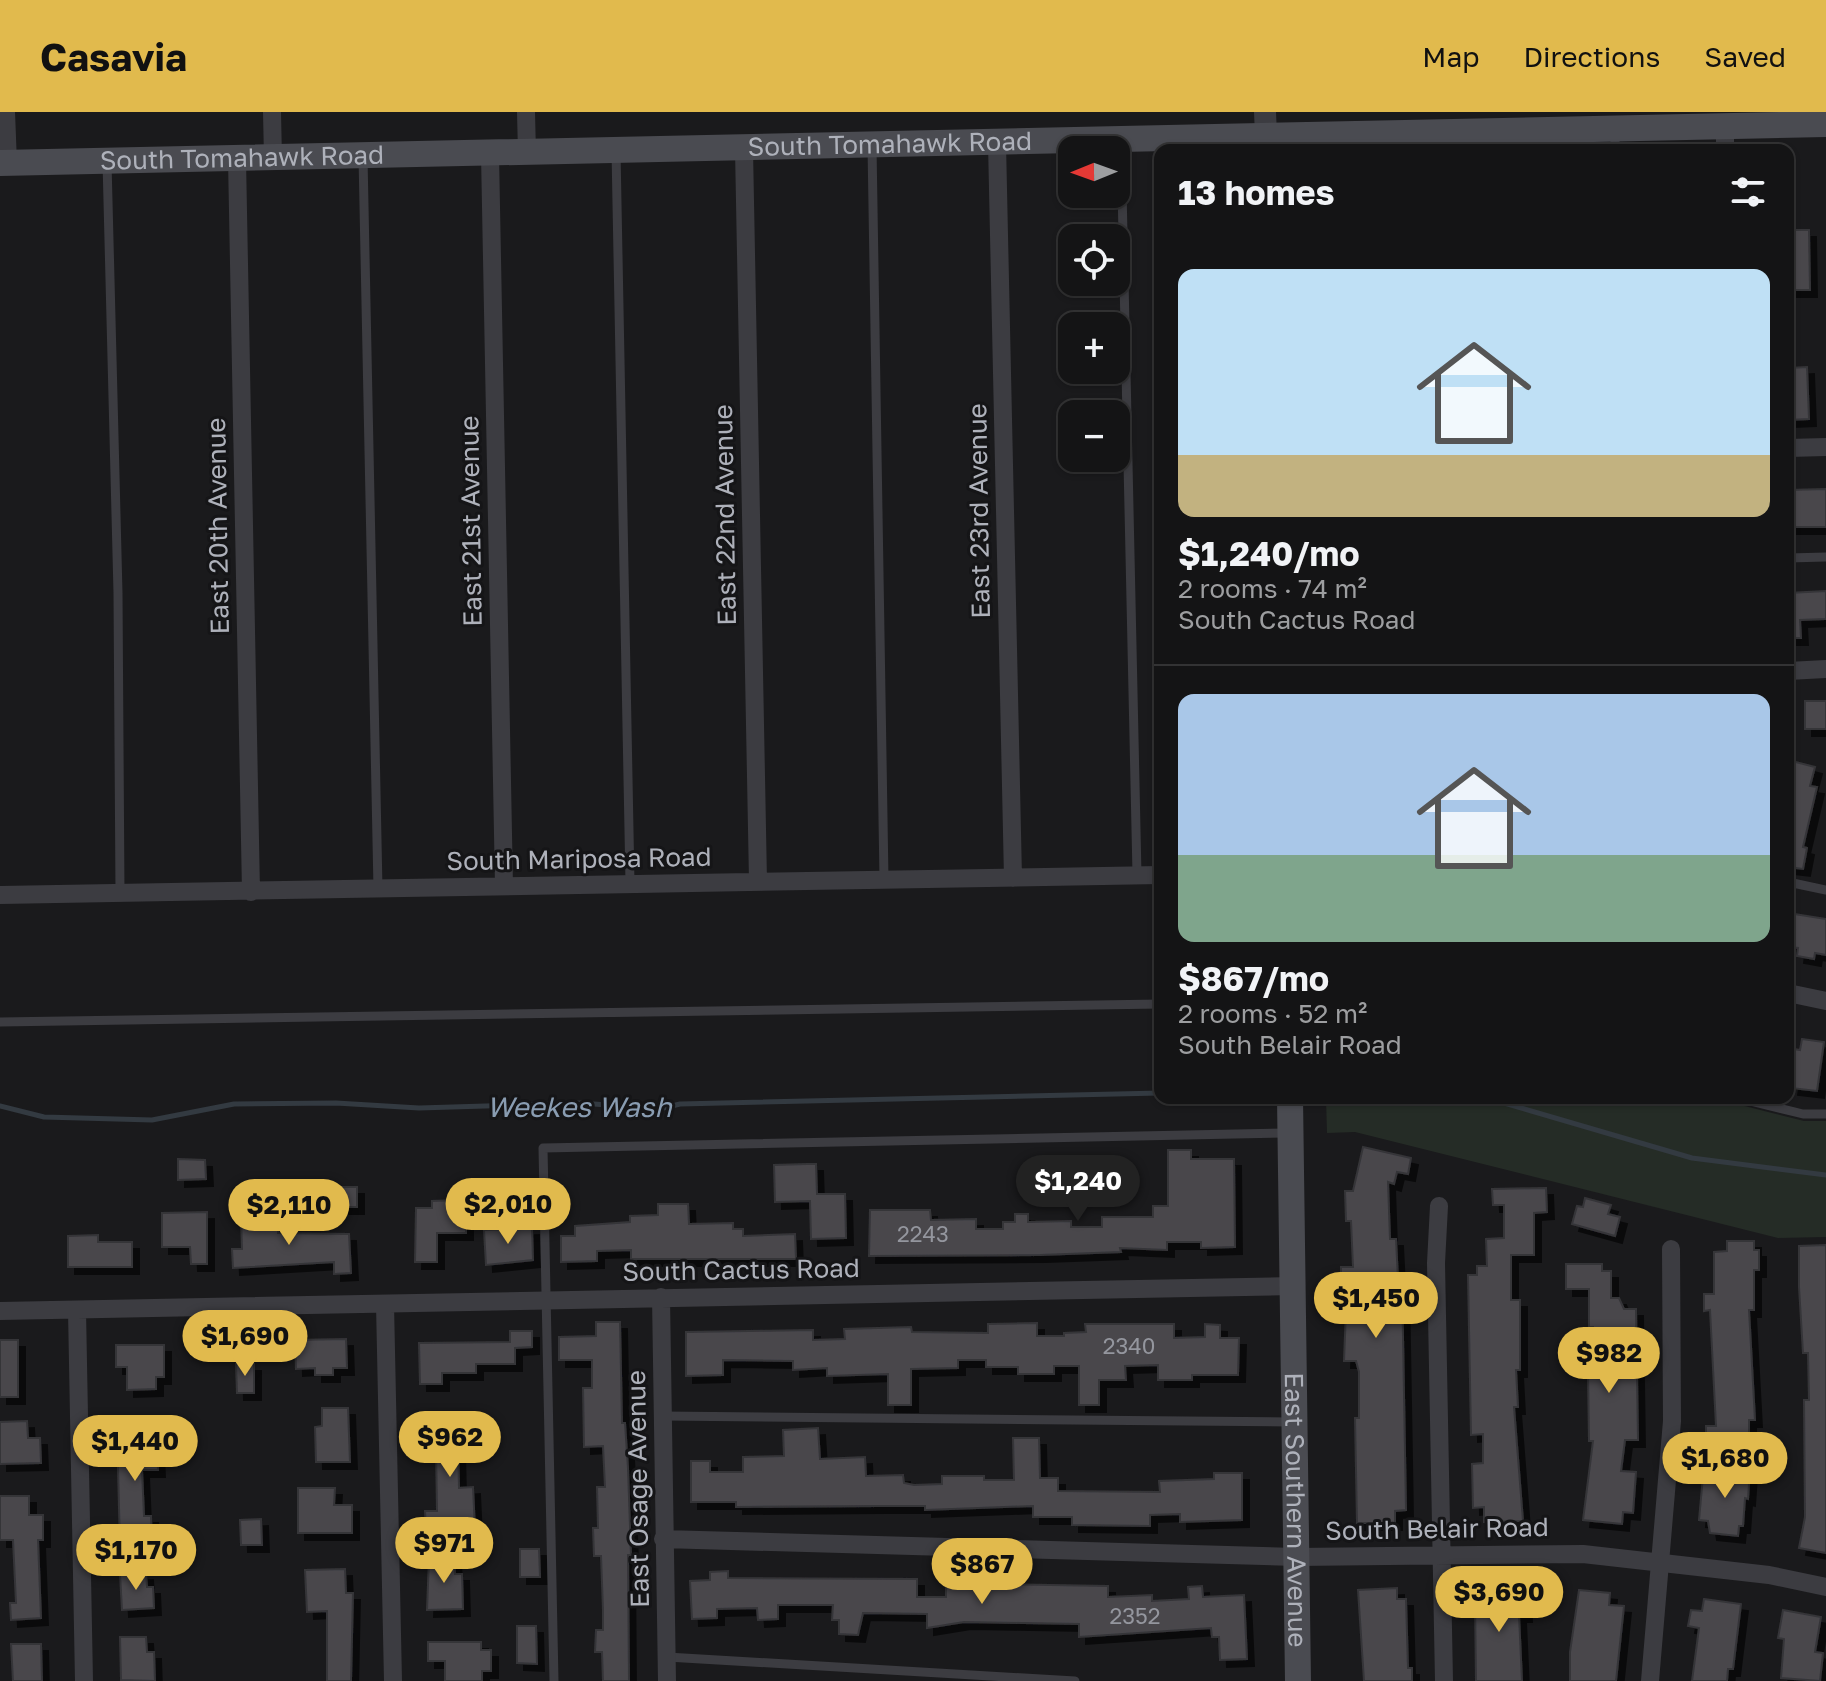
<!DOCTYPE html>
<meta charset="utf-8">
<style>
body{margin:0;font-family:"Golos Text",sans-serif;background:#212122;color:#f1f3f6;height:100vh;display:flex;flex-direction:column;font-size:30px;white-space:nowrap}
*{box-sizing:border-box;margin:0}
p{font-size:26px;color:#9d9ea0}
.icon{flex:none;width:44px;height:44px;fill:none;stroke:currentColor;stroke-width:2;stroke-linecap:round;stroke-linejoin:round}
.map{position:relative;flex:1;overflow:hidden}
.details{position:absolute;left:1154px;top:32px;width:640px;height:960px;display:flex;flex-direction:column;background:#141415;border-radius:16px;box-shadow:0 2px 6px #0004,0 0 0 2px #333334}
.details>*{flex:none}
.needle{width:52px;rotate:269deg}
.fabs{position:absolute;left:1058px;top:24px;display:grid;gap:16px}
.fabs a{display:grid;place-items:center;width:72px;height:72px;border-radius:16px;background:#141415;box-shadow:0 2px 6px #0004,0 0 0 2px #333334;font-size:40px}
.price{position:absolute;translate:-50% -68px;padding:0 18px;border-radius:28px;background:#e1ba4d;color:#111;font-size:26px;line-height:52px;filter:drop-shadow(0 2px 4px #0008)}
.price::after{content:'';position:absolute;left:50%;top:48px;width:24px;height:18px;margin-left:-12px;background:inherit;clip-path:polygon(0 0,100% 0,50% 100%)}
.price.on{background:#222;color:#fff}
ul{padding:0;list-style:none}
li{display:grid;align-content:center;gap:16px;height:424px;padding:0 24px}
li+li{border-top:2px solid #333334}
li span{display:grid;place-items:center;height:248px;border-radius:16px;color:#555}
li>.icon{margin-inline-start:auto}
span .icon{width:144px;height:144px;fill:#fffc;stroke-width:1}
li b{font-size:34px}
h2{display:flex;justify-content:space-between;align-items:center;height:96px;padding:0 24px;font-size:34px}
header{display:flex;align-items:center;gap:48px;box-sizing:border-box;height:112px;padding:0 40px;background:#e1ba4d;color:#111}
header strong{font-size:38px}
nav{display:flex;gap:44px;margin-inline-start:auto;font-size:28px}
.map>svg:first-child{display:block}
.green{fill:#252c26}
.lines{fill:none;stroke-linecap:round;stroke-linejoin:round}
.stream{stroke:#333a41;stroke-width:5}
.building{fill:#48474c;stroke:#353438;stroke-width:2;filter:url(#shadow)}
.service{stroke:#3c3c41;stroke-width:9}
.minor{stroke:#3c3c41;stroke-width:18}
.tertiary{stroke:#3c3c41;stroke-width:22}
.secondary{stroke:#4a4b51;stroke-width:26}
.labels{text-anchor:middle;stroke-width:6;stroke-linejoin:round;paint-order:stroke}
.number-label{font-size:22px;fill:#94969e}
.street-label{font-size:26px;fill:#aeb1ba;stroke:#151517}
.water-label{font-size:28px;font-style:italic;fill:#899cb1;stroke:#151517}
</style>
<header>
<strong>Casavia</strong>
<nav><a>Map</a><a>Directions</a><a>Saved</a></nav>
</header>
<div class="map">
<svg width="1826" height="1569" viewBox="0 0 1826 1569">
<defs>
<filter id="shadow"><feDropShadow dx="7" dy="7" stdDeviation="0" flood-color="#0009"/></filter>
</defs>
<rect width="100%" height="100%" fill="#1a1a1c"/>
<path class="green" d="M1326,986H1713L1804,1009H1826V1125L1778,1126L1355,1020L1327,1021Z"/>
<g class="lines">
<path class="stream" d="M1487,986L1692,1046L1826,1063
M0,994L44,1005L152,1008L234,992L336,991L419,996L581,991L659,997L680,992L1160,981"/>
</g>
<path class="building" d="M1788,118H1809L1810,178H1788Z
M1807,255L1809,307L1788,308V256Z
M1826,377V415H1788V378Z
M1826,479V507L1800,508L1801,526H1788V481Z
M1805,589H1826V617H1805Z
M1788,648L1815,655L1810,674L1817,675L1803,735L1807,736L1803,757L1788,755Z
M1788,801L1826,807V843L1815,841L1814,847L1797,844L1798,836L1788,835Z
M1802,927L1824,930L1817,979L1791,976L1792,970H1788V936L1800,938Z
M1363,1035L1411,1046L1408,1062L1397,1060L1394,1072L1388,1070L1390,1127H1396L1398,1167H1402L1406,1398L1395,1399V1411H1357L1355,1306H1359V1260L1356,1249H1344L1347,1172H1341V1155H1353L1351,1109H1346L1345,1079H1353Z
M1168,1038H1191V1047H1234L1235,1135L1201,1136V1130H1167V1138L1120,1136L1121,1140L1040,1143L869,1144L870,1098H930L931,1108L976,1107V1117H1003V1110H1015V1102H1028V1110L1071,1109V1115H1102V1105H1153V1094H1168Z
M178,1047L205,1048L206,1067L178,1068Z
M807,1052H816L817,1082H845L846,1126L811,1127L810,1089L775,1090L774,1053Z
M338,1075H357V1095H338Z
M1546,1076L1547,1100L1534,1101V1143H1511V1188H1520V1258H1516L1518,1295H1514L1523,1409L1484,1410V1395L1473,1396L1472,1352L1483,1351V1322L1471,1323L1468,1163H1477V1154H1487L1486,1127L1504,1126V1093H1493L1492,1077Z
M1585,1086L1611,1093L1608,1102L1620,1105L1615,1124L1572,1112L1577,1094L1583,1095Z
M458,1088V1098L466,1099V1121H437V1150H415L416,1096H432V1089Z
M658,1092H688L689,1112L733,1111V1117H743V1124L795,1122L796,1147H631V1138L597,1139V1149L561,1150V1124H575V1114L630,1110V1104L658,1103Z
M207,1100V1152H191L190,1135H162V1101Z
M269,1105L270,1114L278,1113V1121L349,1122L351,1161L334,1162V1150L233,1156L232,1137H242L241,1106Z
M532,1116L533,1148L486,1153L484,1118Z
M98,1123V1130H132V1155H68V1124Z
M1727,1129H1754V1138H1759V1158H1754V1198H1749L1755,1308H1749V1334L1706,1332V1314H1716L1710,1198L1704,1199V1182H1714V1140L1727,1139Z
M1826,1133V1441L1799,1436L1805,1405L1804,1288H1809L1808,1241H1803L1799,1175V1134Z
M1566,1152H1602V1159H1611V1186H1619L1624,1197H1636L1638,1328H1625L1621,1359L1636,1360L1633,1401L1623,1400L1622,1412L1583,1408L1593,1329H1589L1588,1261H1594L1593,1215H1589V1177H1566Z
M596,1210H620L622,1311H625L628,1356L631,1443H628L629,1569H603L602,1540H595L596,1518H603V1498L601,1444H594L593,1416H598L597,1375H605L603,1334L584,1335L583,1276H592V1248H559V1225L596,1224Z
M1037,1211V1224H1064V1221L1086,1220L1085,1212H1174V1226L1205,1225V1212L1220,1213V1226H1239L1238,1263H1192V1268H1158V1253L1125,1254L1126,1268H1099V1293H1079V1254H1054V1262H1018V1255H986V1248H958V1256L911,1257V1293H888V1262L827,1264V1256L793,1258V1249L723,1248V1263L686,1264V1220L813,1218V1228L845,1227L844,1217L911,1215L912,1220L988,1221V1212Z
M510,1219H532V1235L515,1236V1252H476V1261H442V1272H420L419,1231L510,1230Z
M346,1227L347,1256H333V1263H315V1256L296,1257L295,1228Z
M0,1228H18V1285H0Z
M116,1233H164V1265H156V1277L127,1278V1255H116Z
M236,1252H254V1281H237Z
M322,1296H348L350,1350H316L315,1315L322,1314Z
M440,1305H464L465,1334H458L459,1376L473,1375L475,1418L426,1419L425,1399H437L436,1335H428L427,1315L440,1314Z
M27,1309L28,1326H40L41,1351L0,1352V1310Z
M156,1315L158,1358H142L144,1404H151L152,1434L120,1435L117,1316Z
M818,1316L820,1347L865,1345L866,1364L903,1363L904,1371L914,1373L942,1372V1364H984V1368H1014L1013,1326H1039L1040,1366H1058V1379L1160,1380L1159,1369L1214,1367V1361H1242V1408L1180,1410V1402L1150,1403V1414L1072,1413V1405H1033V1394L925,1398V1394H880L736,1395V1390H691V1349H710V1360H743V1345L784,1344L783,1318Z
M1718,1355L1750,1357L1748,1387L1745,1386L1743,1414H1739L1738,1424L1710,1421L1708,1409L1699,1408L1703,1364L1716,1365Z
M298,1376H335L334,1393H352V1421H298Z
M0,1384H29V1403H43V1428H38L41,1506L11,1508L10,1491H16L13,1428H0Z
M261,1407L262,1433H241L240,1408Z
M520,1437H539L540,1465H520Z
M454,1445L455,1462H462L463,1497L427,1498L429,1446Z
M345,1457L346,1481H353L351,1569H327V1499L307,1500L305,1458Z
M728,1459V1466L917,1467V1485H946V1471L1108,1474V1485L1152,1483V1489L1189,1487L1188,1475L1202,1474L1203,1485L1244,1483L1247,1547L1220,1548L1219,1525H1212L1211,1516L1079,1525V1512L964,1510L927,1516V1502L863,1501L858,1523L839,1522V1508H832L833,1493H778V1507L758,1508L757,1496L717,1497V1506L692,1507L690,1469L710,1468V1460Z
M146,1461L147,1475H153L154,1496L122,1498L120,1462Z
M1524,1473L1525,1503H1519L1522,1569H1476L1475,1488H1484V1474Z
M1397,1476V1487H1406L1408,1556H1412V1569H1364L1358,1478Z
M1579,1478L1610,1481L1609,1493L1624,1494L1616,1569H1570V1540Z
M1704,1487L1741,1492L1733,1557H1728L1727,1569H1692L1699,1516L1688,1514L1691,1498L1702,1499Z
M1783,1498L1821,1505L1815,1540L1823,1541L1820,1569L1781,1566L1784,1527L1778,1526Z
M517,1514H536L537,1552L517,1551Z
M120,1525H146L147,1540H154L155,1569L121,1568Z
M428,1530H481V1538H491V1559H482V1569H445V1549H428Z
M11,1532H41L42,1569H13Z"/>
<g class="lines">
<path class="service" d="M1615,17V38
M1121,31L1137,763
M872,34L884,767
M616,39L630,771
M363,45L378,777
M107,50L118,481L120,782
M1788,446L1826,445
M1788,770L1826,778
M0,910L1160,892
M1738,986L1803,1002H1826
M662,1304L1291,1310
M667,1545L1075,1569
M554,1569L543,1036L1287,1021"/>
<path class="minor" d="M6,0L8,51
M272,0L273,46
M526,0L527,41
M1725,14V38
M1507,17L1508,38
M997,31L1013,766
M744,37L758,769
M490,42L504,774
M237,47L251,780
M1788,336L1826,335
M1788,559L1826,557
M0,783L1160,763
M1788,881L1826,889
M1439,1094L1436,1151L1444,1569
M661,1185L667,1569
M385,1192L393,1569
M77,1198L84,1569
M0,1199L1292,1174
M663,1427L1296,1445L1583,1442L1769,1463L1826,1475
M1650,1569L1672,1309L1671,1137"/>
<path class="tertiary" d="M1265,0L1266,23"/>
<g class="secondary">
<path id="s1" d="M0,51L1826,12"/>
<path id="s2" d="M1290,986L1298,1569"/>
</g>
</g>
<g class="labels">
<g class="number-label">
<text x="923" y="1130">2243</text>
<text x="1129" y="1242">2340</text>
<text x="1135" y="1512">2352</text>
</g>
<g class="street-label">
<text dy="9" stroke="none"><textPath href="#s1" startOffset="890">South Tomahawk Road</textPath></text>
<text dy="9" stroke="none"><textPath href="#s1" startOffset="242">South Tomahawk Road</textPath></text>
<text transform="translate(979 399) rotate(-91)" y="9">East 23rd Avenue</text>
<text transform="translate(725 403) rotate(-91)" y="9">East 22nd Avenue</text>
<text transform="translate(471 409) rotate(-91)" y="9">East 21st Avenue</text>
<text transform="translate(218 414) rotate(-91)" y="9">East 20th Avenue</text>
<text transform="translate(579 747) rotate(-1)" y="9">South Mariposa Road</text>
<text transform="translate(741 1158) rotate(-1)" y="9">South Cactus Road</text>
<text transform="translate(638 1377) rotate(-91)" y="9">East Osage Avenue</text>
<text dy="9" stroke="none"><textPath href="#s2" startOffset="412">East Southern Avenue</textPath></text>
<text transform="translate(1437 1417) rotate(-1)" y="9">South Belair Road</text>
</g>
<g class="water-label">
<text x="579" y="1005">Weekes Wash</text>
</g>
</g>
</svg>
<div class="fabs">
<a><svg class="needle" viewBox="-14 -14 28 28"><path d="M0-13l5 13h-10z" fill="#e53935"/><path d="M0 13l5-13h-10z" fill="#9d9ea0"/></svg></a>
<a><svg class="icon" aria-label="locate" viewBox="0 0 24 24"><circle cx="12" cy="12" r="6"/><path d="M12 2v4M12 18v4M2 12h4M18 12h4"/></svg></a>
<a>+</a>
<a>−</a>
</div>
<b class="price on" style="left:1078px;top:1111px">$1,240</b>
<b class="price" style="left:508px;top:1134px">$2,010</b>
<b class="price" style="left:289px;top:1135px">$2,110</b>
<b class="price" style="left:1376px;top:1228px">$1,450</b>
<b class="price" style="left:245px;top:1266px">$1,690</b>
<b class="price" style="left:1609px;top:1283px">$982</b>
<b class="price" style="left:450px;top:1367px">$962</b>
<b class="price" style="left:135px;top:1371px">$1,440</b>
<b class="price" style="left:1725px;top:1388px">$1,680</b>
<b class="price" style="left:444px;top:1473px">$971</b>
<b class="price" style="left:136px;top:1480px">$1,170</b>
<b class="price" style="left:982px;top:1494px">$867</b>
<b class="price" style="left:1499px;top:1522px">$3,690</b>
<section class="details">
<h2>13 homes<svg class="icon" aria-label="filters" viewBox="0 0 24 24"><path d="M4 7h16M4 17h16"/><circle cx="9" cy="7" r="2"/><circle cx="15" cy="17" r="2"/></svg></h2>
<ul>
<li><span style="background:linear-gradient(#bfe0f5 75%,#c2b280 0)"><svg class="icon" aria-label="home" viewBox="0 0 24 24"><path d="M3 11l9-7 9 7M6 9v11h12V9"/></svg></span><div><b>$1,240/mo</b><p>2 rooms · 74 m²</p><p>South Cactus Road</p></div></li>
<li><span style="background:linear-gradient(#a9c7e8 65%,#7fa58c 0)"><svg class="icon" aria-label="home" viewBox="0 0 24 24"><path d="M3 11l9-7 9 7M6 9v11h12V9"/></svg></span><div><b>$867/mo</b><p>2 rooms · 52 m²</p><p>South Belair Road</p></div></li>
</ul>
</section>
</div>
